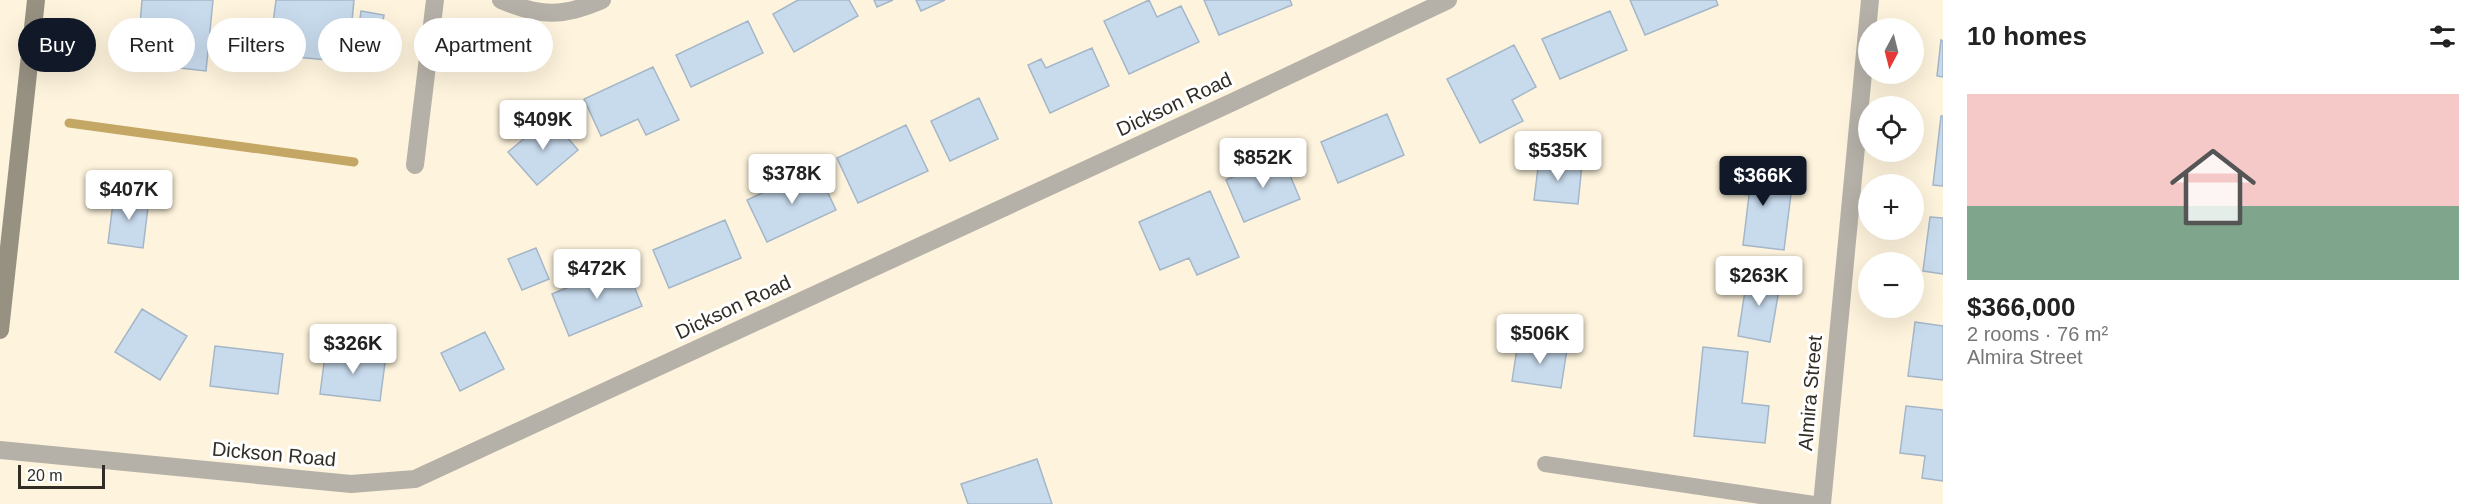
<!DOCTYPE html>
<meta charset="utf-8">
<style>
body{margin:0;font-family:Arial,sans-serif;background:#f6f6f6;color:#222;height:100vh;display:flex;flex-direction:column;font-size:22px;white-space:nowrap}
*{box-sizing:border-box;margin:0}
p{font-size:20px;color:#767676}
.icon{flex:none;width:33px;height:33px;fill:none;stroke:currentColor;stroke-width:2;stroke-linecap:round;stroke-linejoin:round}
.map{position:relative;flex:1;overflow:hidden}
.panel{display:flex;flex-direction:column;background:#fff;width:540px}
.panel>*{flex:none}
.guide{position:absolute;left:18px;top:18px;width:570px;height:54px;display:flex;gap:12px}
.needle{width:39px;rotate:187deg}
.buttons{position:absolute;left:1858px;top:18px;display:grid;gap:12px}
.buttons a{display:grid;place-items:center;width:66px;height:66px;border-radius:50%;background:#fff;box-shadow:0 6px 24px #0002;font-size:30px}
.scale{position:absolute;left:18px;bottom:15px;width:87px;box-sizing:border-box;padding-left:6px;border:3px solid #312d24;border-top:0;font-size:16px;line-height:21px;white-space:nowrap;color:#312d24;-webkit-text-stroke:4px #fff;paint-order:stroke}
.price{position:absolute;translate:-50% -51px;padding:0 14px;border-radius:6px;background:#fff;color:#222;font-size:20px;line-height:39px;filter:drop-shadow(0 2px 3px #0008)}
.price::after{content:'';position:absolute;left:50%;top:36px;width:18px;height:14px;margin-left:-9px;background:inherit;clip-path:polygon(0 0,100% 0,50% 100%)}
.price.current{background:#111827;color:#fff}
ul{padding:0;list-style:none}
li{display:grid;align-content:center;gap:12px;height:318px;padding:0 24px}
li+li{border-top:2px solid #e0e0e0}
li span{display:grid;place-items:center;height:186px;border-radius:0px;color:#555}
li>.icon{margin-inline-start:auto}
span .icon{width:108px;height:108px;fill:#fffc;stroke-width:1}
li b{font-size:26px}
h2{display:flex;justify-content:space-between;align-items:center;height:72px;padding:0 24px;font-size:26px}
.chip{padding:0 21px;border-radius:27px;background:#fff;box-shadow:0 6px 24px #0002;font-size:21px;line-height:54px}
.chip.current{background:#111827;color:#fff}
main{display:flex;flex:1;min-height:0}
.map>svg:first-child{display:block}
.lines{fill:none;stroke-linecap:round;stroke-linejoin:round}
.stream{stroke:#c4a764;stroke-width:9}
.building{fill:#c8dbed;stroke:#a4b6c8;stroke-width:1.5}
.lane{stroke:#b6b1a8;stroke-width:16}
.street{stroke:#b6b1a8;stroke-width:18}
.secondary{stroke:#979182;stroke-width:18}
.labels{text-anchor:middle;stroke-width:6;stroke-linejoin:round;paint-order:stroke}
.street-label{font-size:20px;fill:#312d24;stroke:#fff}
</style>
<main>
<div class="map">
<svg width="1943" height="504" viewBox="0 0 1943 504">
<rect width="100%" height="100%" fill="#fef4dd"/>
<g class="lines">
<path class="stream" d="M69,123L354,162"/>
</g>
<path class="building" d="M142,0H213L206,71L180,68L181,49L160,47L158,65L137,63Z
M276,0H354L348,62L296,57L298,33L272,31Z
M798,0H849L858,16L794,52L773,14Z
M874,0H893L877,7Z
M916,0H945L921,11Z
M1149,0L1157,17L1181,6L1199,42L1129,74L1104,21Z
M1204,0H1290L1292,5L1219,35Z
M1630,0H1716L1718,5L1645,35Z
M361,11L384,15L380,37L358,33Z
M1610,11L1627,50L1560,79L1542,39Z
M748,21L763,53L691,87L676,55Z
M1941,40L1943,41V77L1937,76Z
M1514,45L1536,87L1512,100L1523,121L1480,143L1447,79Z
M1092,48L1109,86L1050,113L1028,65L1041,59L1046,68Z
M653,67L679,120L646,135L638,119L601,136L584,99Z
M979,98L998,139L950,161L931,121Z
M1387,114L1404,155L1338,183L1321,142Z
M1941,116H1943V186L1933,185Z
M550,117L578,150L537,185L508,152Z
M906,125L928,171L858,203L837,158Z
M1282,156L1300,199L1244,222L1226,180Z
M1539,160L1582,164L1578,204L1534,200Z
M816,168L836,210L767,242L747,200Z
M1727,170L1793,178L1784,250L1743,245L1749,195L1725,192Z
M1210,191L1239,257L1197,275L1189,258L1160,270L1139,222Z
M114,195L149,199L143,248L108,243Z
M1930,217L1943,218V274L1923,271Z
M725,220L741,258L669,288L653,250Z
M536,248L549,279L522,290L508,259Z
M625,264L642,306L569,336L552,294Z
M1748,272L1781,278L1770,342L1738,336Z
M142,309L187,336L160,380L115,352Z
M1915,322L1943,326V380L1908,376Z
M485,332L504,369L460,391L441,353Z
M1518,342L1567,349L1561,388L1512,381Z
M215,346L283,354L278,394L210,386Z
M1703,347L1748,352L1742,403L1769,406L1765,443L1694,436Z
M326,348L386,355L380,401L320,394Z
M1906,406L1943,410V481L1922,478L1925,456L1900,453Z
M1037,459L1052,504H968L961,484Z"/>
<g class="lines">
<path class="lane" d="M1545,464L1814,504"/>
<path class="street" d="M501,0C541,17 563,17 602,0
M415,165L435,0
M0,450L351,484L415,479L1235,101L1448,0
M1822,504L1870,0"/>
<path class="secondary" d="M0,330L36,0"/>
</g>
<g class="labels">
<g class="street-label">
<text transform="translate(1174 104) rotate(-25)" y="7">Dickson Road</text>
<text transform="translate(733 307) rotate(-25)" y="7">Dickson Road</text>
<text transform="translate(1810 393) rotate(-85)" y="7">Almira Street</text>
<text transform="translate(274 454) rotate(5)" y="7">Dickson Road</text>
</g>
</g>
</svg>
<div class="buttons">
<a><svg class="needle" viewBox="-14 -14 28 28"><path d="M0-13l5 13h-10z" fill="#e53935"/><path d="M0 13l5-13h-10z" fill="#767676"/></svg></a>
<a><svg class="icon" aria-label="locate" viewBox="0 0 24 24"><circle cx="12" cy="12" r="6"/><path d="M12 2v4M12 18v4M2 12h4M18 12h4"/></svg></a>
<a>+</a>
<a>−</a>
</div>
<div class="scale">20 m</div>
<b class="price" style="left:543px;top:151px">$409K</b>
<b class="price" style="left:1558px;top:182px">$535K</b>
<b class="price" style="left:1263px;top:189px">$852K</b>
<b class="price" style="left:792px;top:205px">$378K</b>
<b class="price current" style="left:1763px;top:207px">$366K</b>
<b class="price" style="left:129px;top:221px">$407K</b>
<b class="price" style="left:597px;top:300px">$472K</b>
<b class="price" style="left:1759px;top:307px">$263K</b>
<b class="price" style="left:1540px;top:365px">$506K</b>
<b class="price" style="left:353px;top:375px">$326K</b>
<div class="guide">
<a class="chip current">Buy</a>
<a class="chip">Rent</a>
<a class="chip">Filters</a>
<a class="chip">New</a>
<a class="chip">Apartment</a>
</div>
</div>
<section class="panel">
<h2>10 homes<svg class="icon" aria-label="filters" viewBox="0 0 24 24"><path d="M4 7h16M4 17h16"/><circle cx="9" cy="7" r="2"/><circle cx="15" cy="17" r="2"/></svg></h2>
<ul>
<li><span style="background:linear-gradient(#f6c9c9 60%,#7fa58c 0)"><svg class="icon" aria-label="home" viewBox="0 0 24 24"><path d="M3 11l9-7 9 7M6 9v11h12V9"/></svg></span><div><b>$366,000</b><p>2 rooms · 76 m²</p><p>Almira Street</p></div></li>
</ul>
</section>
</main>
